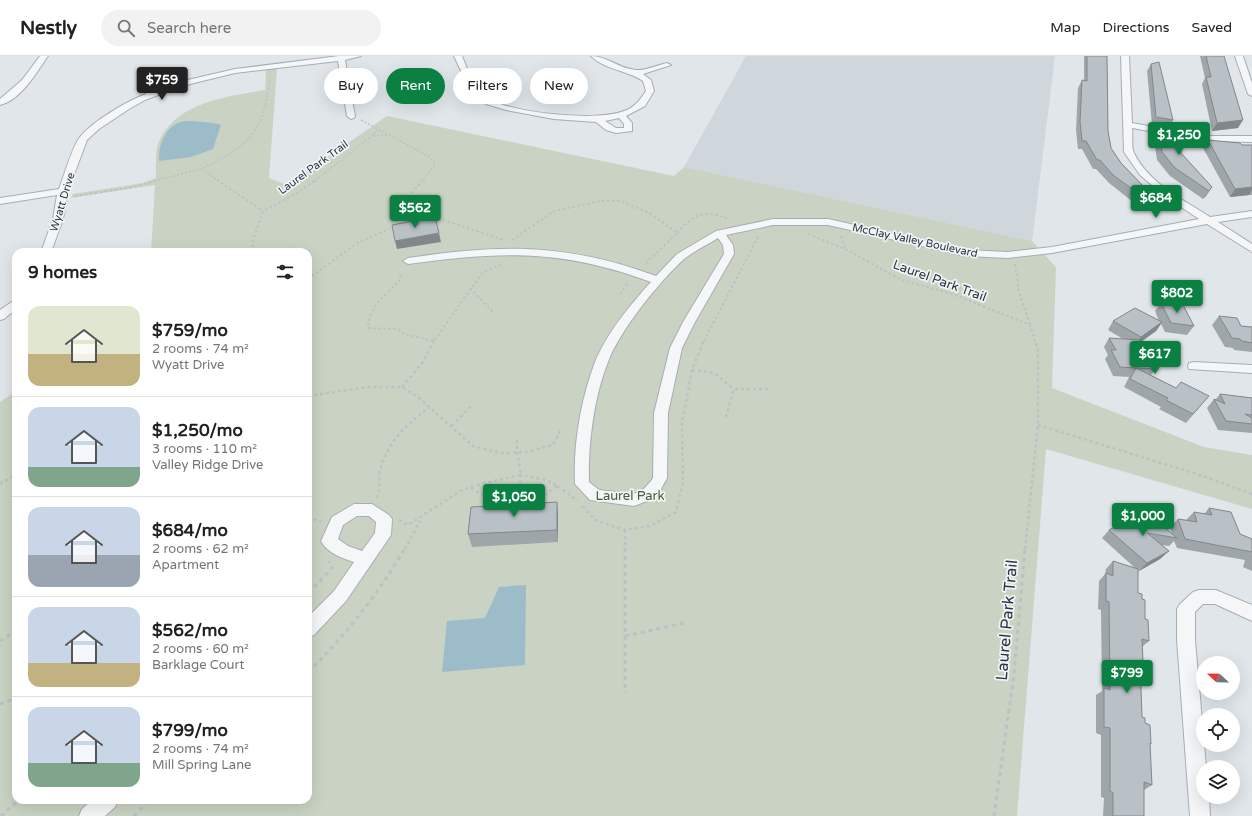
<!DOCTYPE html>
<meta charset="utf-8">
<style>
body{margin:0;font-family:"Varela Round",sans-serif;background:#f2f2f2;color:#202124;height:100vh;display:flex;flex-direction:column;font-size:15px;white-space:nowrap}
*{box-sizing:border-box;margin:0}
p{font-size:13px;color:#757577}
.icon{flex:none;width:22px;height:22px;fill:none;stroke:currentColor;stroke-width:2;stroke-linecap:round;stroke-linejoin:round}
.map{position:relative;flex:1;overflow:hidden}
.side{position:absolute;left:12px;top:192px;width:300px;height:556px;display:flex;flex-direction:column;background:#fff;border-radius:12px;box-shadow:0 4px 16px #0002}
.side>*{flex:none}
.banner{position:absolute;left:324px;top:12px;width:380px;height:36px;display:flex;gap:8px}
.needle{width:26px;rotate:292deg}
.tools{position:absolute;left:1196px;top:600px;display:grid;gap:8px}
.tools a{display:grid;place-items:center;width:44px;height:44px;border-radius:50%;background:#fff;box-shadow:0 4px 16px #0002;font-size:20px}
.price{position:absolute;translate:-50% -34px;padding:0 9px;border-radius:4px;background:#0b8043;color:#fff;font-size:13px;line-height:26px;filter:drop-shadow(0 1px 2px #0008)}
.price::after{content:'';position:absolute;left:50%;top:24px;width:12px;height:9px;margin-left:-6px;background:inherit;clip-path:polygon(0 0,100% 0,50% 100%)}
.price.active{background:#222;color:#fff}
ul{padding:0;list-style:none}
li{display:flex;align-items:center;gap:12px;height:100px;padding:0 16px}
li+li{border-top:1px solid #e0e0e0}
li span{display:grid;place-items:center;flex:none;width:112px;height:80px;border-radius:12px;color:#555}
li>.icon{margin-inline-start:auto}
span .icon{width:48px;height:48px;fill:#fffc;stroke-width:1}
li b{font-size:17px}
h2{display:flex;justify-content:space-between;align-items:center;height:48px;padding:0 16px;font-size:17px}
.chip{padding:0 14px;border-radius:18px;background:#fff;box-shadow:0 4px 16px #0002;font-size:14px;line-height:36px}
.chip.active{background:#0b8043;color:#fff}
header{display:flex;align-items:center;gap:24px;box-sizing:border-box;height:56px;padding:0 20px;background:#fff;border-bottom:1px solid #e0e0e0}
header strong{font-size:19px}
nav{display:flex;gap:22px;margin-inline-start:auto;font-size:14px}
.search{width:280px;height:36px;background:#f2f2f2;display:flex;align-items:center;gap:10px;box-sizing:border-box;padding:0 14px;border-radius:22px;color:#757577;font-size:15px}
.map>svg:first-child{display:block}
.built{fill:#cfd6dc}
.green{fill:#cad3c3}
.water{fill:#9dbcc9}
.lines{fill:none;stroke-linecap:round;stroke-linejoin:round}
.minor-casing{stroke:#a6aeb4;stroke-width:2}
.path-far3{stroke:#bbc1c5;stroke-width:1.5;stroke-dasharray:2 2;stroke-linecap:butt}
.path-far2{stroke:#bbc1c5;stroke-width:2;stroke-dasharray:2.5 2.5;stroke-linecap:butt}
.path-far1{stroke:#bbc1c5;stroke-width:2.5;stroke-dasharray:3 3;stroke-linecap:butt}
.path{stroke:#bbc1c5;stroke-width:3;stroke-dasharray:4 4;stroke-linecap:butt}
.minor{fill:#f4f6f8;fill-rule:evenodd}
.wall{fill:#9fa6aa}
.shaded-wall{fill:#82878b}
.building{fill:#b9c1c6;stroke:#82878b}
.labels{text-anchor:middle;stroke-width:3.5;stroke-linejoin:round;paint-order:stroke}
.far-street-label{font-size:11px;fill:#2a3741;stroke:#f1f5f7}
.street-label{font-size:13px;fill:#2a3741;stroke:#f1f5f7}
.park-label{font-size:13px;fill:#465d37;stroke:#f1f5f7}
.near-street-label{font-size:16px;fill:#2a3741;stroke:#f1f5f7}
</style>
<header>
<strong>Nestly</strong>
<div class="search"><svg class="icon" aria-label="search" viewBox="0 0 24 24"><circle cx="10" cy="10" r="6"/><path d="M15 15l6 6"/></svg>Search here</div>
<nav><a>Map</a><a>Directions</a><a>Saved</a></nav>
</header>
<div class="map">
<svg width="1252" height="760" viewBox="0 0 1252 760">
<rect width="100%" height="100%" fill="#e1e6ea"/>
<path class="built" d="M746,0H1055L1032,185L684,111Z"/>
<path class="green" d="M277,12L269,122L287,129L387,60L674,120L684,111L1032,185L1056,211L1052,332L1204,391L1252,399V453L1046,393L1017,760H0V346L16,335V744H308V196H151L155,129L71,142L73,138L143,127L156,122C156,112 155,98 158,88C173,47 227,40 265,34L266,13Z"/>
<path class="water" d="M191,65L214,67L221,69L213,93L191,101L159,105C158,91 165,72 178,67C182,65 187,65 191,65Z
M526,529L525,609L442,616L447,565L485,562L499,531Z"/>
<g class="lines">
<defs>
<path id="minor" d="M40,0H48C36,17 21,44 0,49V43L22,24Z
M339,0H361L345,4L355,60L354,62L351,63L347,60L338,5L235,17L182,30L145,44L129,53L99,73L87,84L68,135L63,163L51,196H41L53,163L57,139L0,148V142L59,133C64,120 72,91 80,81C93,65 127,45 146,38L141,33V30L146,26L156,22L179,26L235,13ZM156,27L171,28L153,35L149,32Z
M454,0H462C468,14 473,33 486,42C511,57 597,66 624,55C634,52 640,44 646,35L643,25C627,14 605,14 591,0C607,0 620,13 636,14C645,15 658,9 667,7L671,9L643,18L651,24L654,35L645,50L626,60L632,67V75L616,77L606,74L596,66L554,63L506,54L486,48L476,42L469,32ZM619,62L624,68V72H616L605,65Z
M1121,0H1129L1132,67L1205,80H1252V86L1205,85L1132,72C1133,80 1131,91 1134,97C1148,127 1184,144 1210,161L1252,155V161L1218,166L1252,188V196L1207,168L1052,197L1008,202L966,200L828,169H773L726,179L733,189L734,198L695,266L682,292L668,357L667,422L661,433L652,443L634,450L590,444L575,428C573,388 581,343 595,306C607,277 630,249 651,226C562,193 500,195 408,208L403,205L408,202C502,188 566,187 656,220L677,198L716,175L773,163H828L966,194L1008,196L1052,191L1199,163L1166,141L1140,119L1124,96ZM718,182L723,189L724,198L683,266L670,292L654,357L653,422L651,425L642,435L633,438L599,434L589,426C588,388 594,341 608,306C620,274 659,226 684,203C694,195 707,189 718,182Z
M1235,0H1243L1252,27V40L1248,38Z
M16,243V253L4,263L0,264V254Z
M1194,306L1252,309V317L1189,313L1188,310L1189,307Z
M354,448H372L389,459L392,463L391,479L346,545L314,579L308,581V561L334,535L354,506C342,502 327,497 321,485L332,461ZM357,460H369L376,466L375,477L362,495L348,490L338,483L343,469Z
M1199,534H1216L1252,549V565L1215,548H1203L1195,556V584L1206,711H1203V741H1209L1210,760H1190L1177,584V553L1180,548L1193,536Z
M92,744H118L115,751L105,760H79L82,753Z"/>
</defs>
<use href="#minor" class="minor-casing"/>
<path class="path-far3" d="M361,64L430,101L435,109L422,125
M373,80L388,79
M154,125L201,113
M219,125L201,113C251,89 263,77 270,21
M315,125L380,73"/>
<path class="path-far2" d="M217,124L263,155
M423,124L400,150L504,184
M75,140L134,131L158,124
M677,177C694,157 706,153 730,164
M808,178L845,193L902,224L952,238L1030,269L1035,285
M841,180L845,192
M512,184L554,155L601,145H619L648,156L677,177L645,208
M252,196L253,184L263,155L295,138L316,124
M1015,208L1019,236L1030,269
M400,219L401,223C387,239 369,249 368,272L398,273L404,278L434,285L483,216L501,209
M308,223L359,186L394,171
M470,232L493,256
M620,238L628,227
M704,285L759,179"/>
<path class="path-far1" d="M432,284H434
M692,314L714,317L734,333
M402,331L423,306L434,285
M308,340L368,331H402L418,341L473,390L501,397L527,396L553,389L561,373
M726,361L734,333H770
M1038,369L1200,419L1252,438
M452,370L471,350
M16,427L14,434L16,471
M0,428L16,418
M558,430L578,445
M471,432L503,451
M377,442C381,433 378,424 380,415C387,386 407,368 430,351
M583,450L595,464L625,474L650,470L676,456L683,426L682,367L692,314L704,284
M518,451L521,419L546,424L558,430L529,449
M308,461L321,466
M399,464L408,469L462,434L484,427L521,419L517,396V383
M625,474V493
M405,493L420,465
M1025,493L1038,369V295L1035,284"/>
<path class="path" d="M625,492V637
M314,531L332,512L329,505
M625,580L684,567
M0,585L16,575
M308,616C346,579 378,538 405,492
M0,648L16,642
M1,760L19,744
M134,760L149,744
M994,760L1014,618L1025,492"/>
<use href="#minor" class="minor"/>
</g>
<path class="wall" d="M1084,0H1107L1108,75L1111,92L1121,107L1148,135L1143,144L1138,150L1109,127L1096,113H1093L1082,93H1078L1076,74L1078,32L1082,24L1084,25Z
M1200,0H1224L1238,72L1212,75L1202,28L1205,22Z
M1151,8L1173,64L1169,71L1181,97L1212,131L1206,140L1203,143L1170,120L1157,104L1153,77L1157,70L1152,69L1147,15Z
M1208,84L1242,89H1252V139H1249L1230,141L1203,92Z
M1161,247L1194,270L1187,279L1165,276L1161,268L1156,275L1141,286L1156,313L1151,319L1176,332L1209,340L1186,367L1159,353L1161,351L1124,331L1129,321L1113,320L1105,303L1108,299L1104,291L1109,282L1123,283L1108,274L1113,265H1159L1155,255Z
M1219,260L1241,270L1252,271V296L1234,294L1233,292L1225,291L1212,269Z
M1220,338L1252,342V377L1218,374L1207,352L1214,343H1216Z
M557,446L558,459V486L472,491L468,478Z
M1209,452L1240,478L1252,483V515L1243,511L1245,504L1177,492L1174,485L1169,490L1161,489L1169,495L1160,503L1139,515H1138V537L1142,543L1149,585L1142,591L1143,605L1140,607L1142,661L1145,667L1151,688L1150,689L1152,729L1144,734V760H1103L1104,742L1101,741V679L1096,677V639L1102,635L1101,554L1098,553L1099,525L1105,518L1106,513L1113,505L1135,512L1102,482L1109,474L1134,466L1172,478L1170,471L1178,463L1186,464L1194,456L1204,458Z"/>
<path class="shaded-wall" d="M1243,64L1238,72L1212,75L1217,67Z
M1212,131L1206,140L1203,143Z
M1252,131V134L1249,139L1230,141L1235,133Z
M1148,135L1143,144L1138,150L1143,141Z
M439,177L441,186L397,193L395,185Z
M1162,266L1156,275L1135,290L1141,281Z
M557,446L558,459V486L557,474Z
M1169,495L1160,503L1139,515L1147,507Z"/>
<path class="building" d="M1087,0H1107L1108,75L1111,92L1121,107L1148,135L1143,141L1113,119L1100,104H1097L1086,85H1082L1080,66L1082,24L1087,25Z
M1206,0H1224L1243,64L1217,67L1206,21H1211Z
M1159,6L1173,64L1156,61L1151,8Z
M1157,69L1175,72L1181,97L1212,131L1209,135L1175,112L1162,96Z
M1208,84L1240,87L1242,89H1252V131L1235,133Z
M435,161L439,177L395,185L392,169Z
M1161,247L1183,249L1194,270L1171,267Z
M1135,252L1162,266L1141,281L1113,265Z
M1219,260L1237,262L1241,270L1252,271V287L1242,285L1240,283L1232,282Z
M1109,282L1140,284L1156,313L1136,312L1176,332L1181,326L1209,340L1193,358L1166,344L1168,342L1130,323L1136,312L1120,311L1111,294H1116Z
M1220,338L1252,342V359L1245,358L1252,362V368L1226,365L1214,343L1225,348Z
M557,446V474L468,478L471,451Z
M1209,452L1231,456L1240,478L1252,483V496L1185,483L1178,463L1197,466L1194,456L1212,459Z
M1149,458L1177,482L1147,477L1169,495L1147,507L1109,474L1130,463L1134,466Z
M1113,505L1138,513V537L1142,538V543L1145,544V563L1148,564L1149,585L1142,583L1143,605L1140,604L1142,661L1145,662V667L1150,669L1151,688L1150,687L1152,729L1144,726V760H1113V737L1110,735V672L1104,671V632L1110,634L1109,546L1106,545V517L1113,520Z"/>
<g class="labels">
<g class="far-street-label">
<text transform="translate(313 111) rotate(-36)" y="4">Laurel Park Trail</text>
<text transform="translate(62 146) rotate(-73)" y="4">Wyatt Drive</text>
<text transform="translate(915 184) rotate(12)" y="4">McClay Valley Boulevard</text>
</g>
<g class="street-label">
<text transform="translate(940 224) rotate(20)" y="5">Laurel Park Trail</text>
</g>
<g class="park-label">
<text x="630" y="444">Laurel Park</text>
</g>
<g class="near-street-label">
<text transform="translate(1006 564) rotate(-85)" y="6">Laurel Park Trail</text>
</g>
</g>
</svg>
<div class="tools">
<a><svg class="needle" viewBox="-14 -14 28 28"><path d="M0-13l5 13h-10z" fill="#e53935"/><path d="M0 13l5-13h-10z" fill="#757577"/></svg></a>
<a><svg class="icon" aria-label="locate" viewBox="0 0 24 24"><circle cx="12" cy="12" r="6"/><path d="M12 2v4M12 18v4M2 12h4M18 12h4"/></svg></a>
<a><svg class="icon" aria-label="layers" viewBox="0 0 24 24"><path d="M12 4l9 5-9 5-9-5zM3 14l9 5 9-5"/></svg></a>
</div>
<b class="price active" style="left:162px;top:45px">$759</b>
<b class="price" style="left:1179px;top:100px">$1,250</b>
<b class="price" style="left:1156px;top:163px">$684</b>
<b class="price" style="left:415px;top:173px">$562</b>
<b class="price" style="left:1177px;top:258px">$802</b>
<b class="price" style="left:1155px;top:319px">$617</b>
<b class="price" style="left:514px;top:462px">$1,050</b>
<b class="price" style="left:1143px;top:481px">$1,000</b>
<b class="price" style="left:1127px;top:638px">$799</b>
<div class="banner">
<a class="chip">Buy</a>
<a class="chip active">Rent</a>
<a class="chip">Filters</a>
<a class="chip">New</a>
</div>
<section class="side">
<h2>9 homes<svg class="icon" aria-label="filters" viewBox="0 0 24 24"><path d="M4 7h16M4 17h16"/><circle cx="9" cy="7" r="2"/><circle cx="15" cy="17" r="2"/></svg></h2>
<ul>
<li><span style="background:linear-gradient(#dfe7d0 60%,#c2b280 0)"><svg class="icon" aria-label="home" viewBox="0 0 24 24"><path d="M3 11l9-7 9 7M6 9v11h12V9"/></svg></span><div><b>$759/mo</b><p>2 rooms · 74 m²</p><p>Wyatt Drive</p></div></li>
<li><span style="background:linear-gradient(#c9d6e8 75%,#7fa58c 0)"><svg class="icon" aria-label="home" viewBox="0 0 24 24"><path d="M3 11l9-7 9 7M6 9v11h12V9"/></svg></span><div><b>$1,250/mo</b><p>3 rooms · 110 m²</p><p>Valley Ridge Drive</p></div></li>
<li><span style="background:linear-gradient(#c9d6e8 60%,#9aa5b1 0)"><svg class="icon" aria-label="home" viewBox="0 0 24 24"><path d="M3 11l9-7 9 7M6 9v11h12V9"/></svg></span><div><b>$684/mo</b><p>2 rooms · 62 m²</p><p>Apartment</p></div></li>
<li><span style="background:linear-gradient(#c9d6e8 70%,#c2b280 0)"><svg class="icon" aria-label="home" viewBox="0 0 24 24"><path d="M3 11l9-7 9 7M6 9v11h12V9"/></svg></span><div><b>$562/mo</b><p>2 rooms · 60 m²</p><p>Barklage Court</p></div></li>
<li><span style="background:linear-gradient(#c9d6e8 70%,#7fa58c 0)"><svg class="icon" aria-label="home" viewBox="0 0 24 24"><path d="M3 11l9-7 9 7M6 9v11h12V9"/></svg></span><div><b>$799/mo</b><p>2 rooms · 74 m²</p><p>Mill Spring Lane</p></div></li>
</ul>
</section>
</div>
